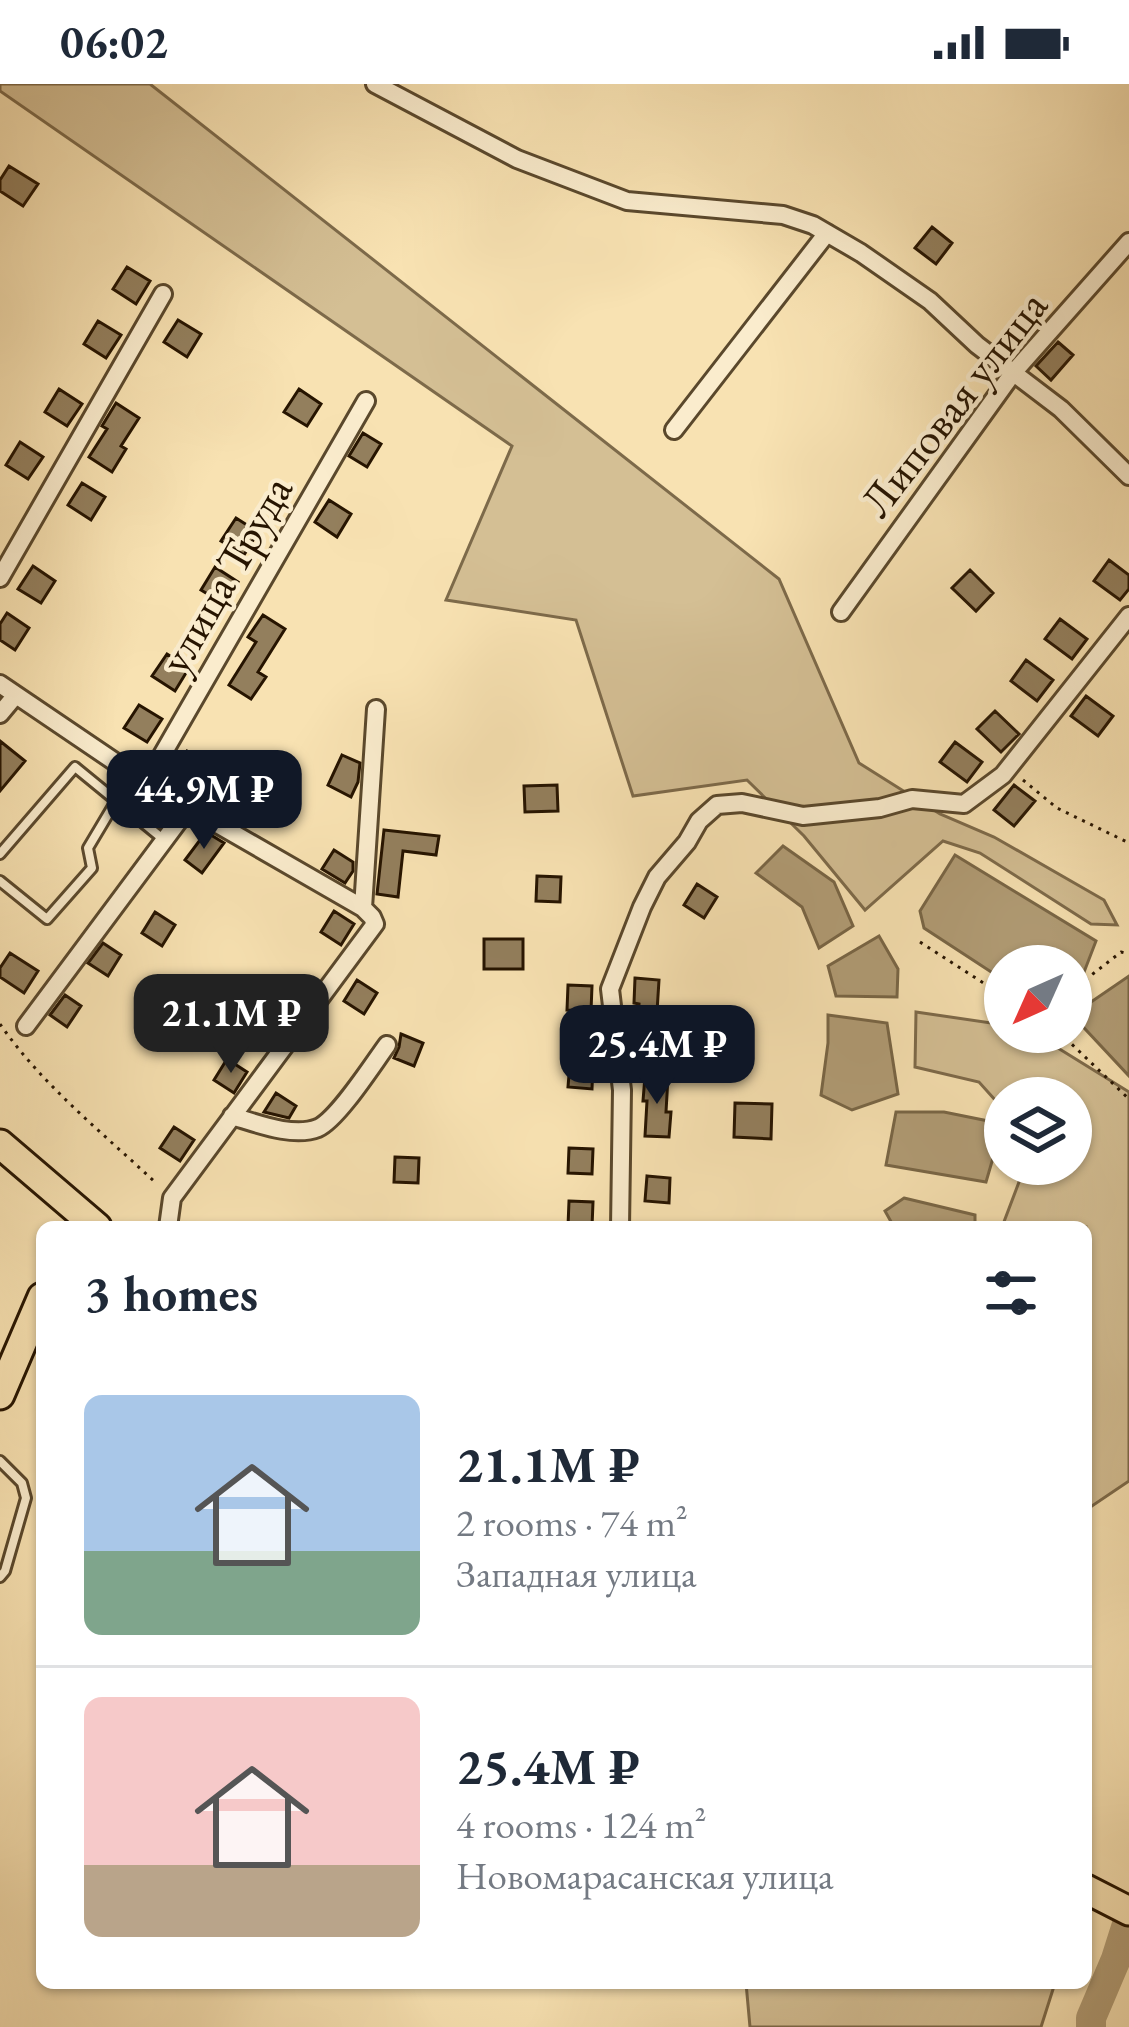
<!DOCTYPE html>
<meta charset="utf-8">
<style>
body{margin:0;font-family:"EB Garamond",serif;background:#f6f6f7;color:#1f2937;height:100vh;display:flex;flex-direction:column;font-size:45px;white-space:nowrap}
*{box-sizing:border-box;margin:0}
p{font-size:39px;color:#747a83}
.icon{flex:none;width:66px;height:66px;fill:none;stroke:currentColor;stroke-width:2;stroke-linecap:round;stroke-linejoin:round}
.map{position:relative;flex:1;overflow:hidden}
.drawer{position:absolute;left:36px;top:1137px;width:1056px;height:768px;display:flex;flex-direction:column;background:#fff;border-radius:18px;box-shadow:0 3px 9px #0004}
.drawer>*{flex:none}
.needle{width:78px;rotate:225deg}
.buttons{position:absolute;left:984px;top:861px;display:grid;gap:24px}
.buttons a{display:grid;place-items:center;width:108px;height:108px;border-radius:50%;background:#fff;box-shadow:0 3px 9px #0004;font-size:60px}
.price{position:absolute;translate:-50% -102px;padding:0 27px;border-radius:24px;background:#111827;color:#fff;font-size:39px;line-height:78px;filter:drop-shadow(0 3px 6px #0008)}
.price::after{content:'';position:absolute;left:50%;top:72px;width:36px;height:27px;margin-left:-18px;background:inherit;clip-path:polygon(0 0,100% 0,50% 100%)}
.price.selected{background:#222;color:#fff}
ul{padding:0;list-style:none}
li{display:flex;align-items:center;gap:36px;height:300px;padding:0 48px}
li+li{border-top:3px solid #e0e1e3}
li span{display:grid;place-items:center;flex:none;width:336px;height:240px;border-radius:18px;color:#555}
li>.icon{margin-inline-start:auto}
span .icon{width:144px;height:144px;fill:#fffc;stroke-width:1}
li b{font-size:51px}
h2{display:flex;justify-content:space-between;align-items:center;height:144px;padding:0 48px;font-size:51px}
.status{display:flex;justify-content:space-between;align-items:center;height:84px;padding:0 60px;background:#fff;direction:ltr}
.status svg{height:33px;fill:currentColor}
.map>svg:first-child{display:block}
.green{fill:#d4bf94;stroke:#7d6a4a;stroke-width:3}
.water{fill:#b19c75;stroke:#796646;stroke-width:3}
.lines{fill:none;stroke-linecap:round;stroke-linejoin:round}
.river{stroke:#b19c75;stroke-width:30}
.building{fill:#937f5d;stroke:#261400;stroke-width:3}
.service-casing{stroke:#5a482c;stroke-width:14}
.minor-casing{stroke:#5a482c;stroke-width:22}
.primary-casing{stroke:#261400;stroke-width:33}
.path{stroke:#261400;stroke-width:3;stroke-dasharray:3 6;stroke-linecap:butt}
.service{stroke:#faeccd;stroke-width:8}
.minor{stroke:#faeccd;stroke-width:16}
.primary{stroke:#f8e2b2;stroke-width:27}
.labels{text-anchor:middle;stroke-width:9;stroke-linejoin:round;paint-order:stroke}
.street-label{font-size:45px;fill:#261400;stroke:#faeccd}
</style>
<div class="status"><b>06:02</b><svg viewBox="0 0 49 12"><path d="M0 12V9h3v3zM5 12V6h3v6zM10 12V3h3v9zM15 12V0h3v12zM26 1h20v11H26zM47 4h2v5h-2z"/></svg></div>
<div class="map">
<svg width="1129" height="1943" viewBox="0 0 1129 1943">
<rect width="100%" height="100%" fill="#f8e2b2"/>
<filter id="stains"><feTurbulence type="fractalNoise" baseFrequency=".00167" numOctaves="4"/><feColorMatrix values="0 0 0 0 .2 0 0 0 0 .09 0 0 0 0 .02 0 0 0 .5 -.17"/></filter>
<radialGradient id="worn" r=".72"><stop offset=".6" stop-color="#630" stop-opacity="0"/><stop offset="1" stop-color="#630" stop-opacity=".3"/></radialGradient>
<path class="green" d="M0,0H150L779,495L859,679L940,730L994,753L1104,816L1117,841L1091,840L980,769L943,757L865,826L804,752L747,696L633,712L576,536L446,516L512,362L0,7Z
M916,928L1005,941V948H1032L1129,1008V1397L1086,1426V1143H1002L1019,1098L1018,1080H1071V1014H1005V1027L979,998L915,983Z
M746,1899H1055L1041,1943H750Z"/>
<path class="water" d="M783,762L834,798L853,842L819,864L802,823L756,789Z
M955,771L1096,857L1081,896L1071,901V882H1005V897L924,844L920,827Z
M879,852L898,885L897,913L836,912L828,882Z
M1129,892V992L1072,931Z
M828,931L887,939L898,1010L852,1026L821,1011L828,959Z
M896,1028H944L1003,1040L986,1098L886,1081Z
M904,1114L975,1131V1143H894L885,1127Z"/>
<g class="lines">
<path class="river" d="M1091,1943V1934L1116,1875L1129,1834"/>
</g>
<path class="building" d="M9,82L38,100L23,122L0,107V96Z
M932,143L952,159L936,180L915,164Z
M127,183L150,197L136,220L113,205Z
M178,236L201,250L187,273L164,258Z
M98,237L121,251L106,274L84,260Z
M1058,258L1073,271L1051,296L1036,282Z
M59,305L82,320L67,342L45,328Z
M299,305L321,320L307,342L284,328Z
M116,319L139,334L121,362L126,365L112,388L89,373L107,345L102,342Z
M363,349L381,360L367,383L349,372Z
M20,358L43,373L28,395L6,381Z
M82,399L105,413L91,436L68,421Z
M329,416L351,430L337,453L315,438Z
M236,434L258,448L244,471L221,457Z
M1109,476L1129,491V505L1120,516L1094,497Z
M33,482L55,497L41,519L18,505Z
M215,483L238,498L224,520L201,506Z
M970,486L993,509L976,527L952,504Z
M7,529L29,544L15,566L0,556V540Z
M263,531L285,545L258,588L266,593L251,615L229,601L256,558L248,553Z
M1060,535L1087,555L1072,575L1045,555Z
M167,570L189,584L175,607L152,592Z
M1026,576L1053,596L1037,617L1011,597Z
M1086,612L1113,632L1098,652L1071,632Z
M139,621L162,635L147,658L124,644Z
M995,627L1019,650L1001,668L977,645Z
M0,657L25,677L0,707Z
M955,658L982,678L967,698L940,678Z
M187,667L210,681L196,704L173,689Z
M342,671L360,679L358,698L351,713L328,701Z
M557,701L558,727L525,728L524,702Z
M1014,701L1035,717L1014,742L994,726Z
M384,746L439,752L436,771L403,767L398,813L377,810Z
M206,748L224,759L202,789L185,776Z
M334,766L353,778V787L345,799L322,785Z
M537,792L561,793L560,818L536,817Z
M697,800L717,813L704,834L684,821Z
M334,827L354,840L341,861L321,848Z
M155,828L175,841L162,862L142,849Z
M484,855H523V885H484Z
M103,859L121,871L108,892L88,879Z
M10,869L38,887L24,909L0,893V884Z
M635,894L659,896L657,928H662L661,953L637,952L639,920L634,919Z
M357,896L377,909L364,930L344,917Z
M568,901L592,902L591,927L567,926Z
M272,909L292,922L273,953L252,940Z
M65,911L81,922L67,943L50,931Z
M401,950L423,959L414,982L394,974L399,963Z
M227,975L247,988L234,1009L214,996Z
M570,979L593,980L592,1005L568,1003Z
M645,992L668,993L666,1028H671L669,1053L645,1052L647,1017H643Z
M276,1009L296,1022L289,1034L264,1028Z
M735,1019L772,1020L771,1055L734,1053Z
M174,1043L194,1056L180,1077L160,1064Z
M569,1064L593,1065L592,1090L568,1089Z
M395,1073L419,1074L418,1099L394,1098Z
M647,1092L670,1094L669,1119L645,1117Z
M569,1117L593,1118L592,1143L568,1142Z"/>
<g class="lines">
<defs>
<path id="service" d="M0,770L75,683L163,755
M0,797L47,835L92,784L88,764L116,717
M0,1377L22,1399L26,1414L5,1487L0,1493"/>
<path id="minor" d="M375,0L517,75L627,117L783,131L813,141L861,169L930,217L977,261L1061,325L1129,392
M674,346L827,149
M0,494L163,210
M841,528L1013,289L1129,158
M0,600L146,699L363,824L372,833L375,840L172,1114L168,1143
M0,630L15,612
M146,699L366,317
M363,824L376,625
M26,942L189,723
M232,1032C256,1039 293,1054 318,1044C338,1035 373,980 387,961
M620,1143L622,1006L610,905L642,823L657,793L687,758L699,737L717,721L742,719L803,732L880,724L912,715L964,720L1003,691L1129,532"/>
<path id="primary" d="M0,1060L97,1143
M0,1311L42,1213
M1086,1805L1129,1827"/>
</defs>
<use href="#service" class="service-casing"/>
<use href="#minor" class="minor-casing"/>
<use href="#primary" class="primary-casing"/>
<path class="path" d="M1023,696L1057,724L1129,759
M920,858L1005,913
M1071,907L1121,868L1129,870
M0,940C42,1001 104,1050 157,1100
M1059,948L1129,1015"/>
<use href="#service" class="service"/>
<use href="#minor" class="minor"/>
<use href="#primary" class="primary"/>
</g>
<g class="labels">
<g class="street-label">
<text transform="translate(953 319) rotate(-52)" y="16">Липовая улица</text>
<text transform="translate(225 490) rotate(-60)" y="16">улица Труда</text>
</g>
</g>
<rect width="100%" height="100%" filter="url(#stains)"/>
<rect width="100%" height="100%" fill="url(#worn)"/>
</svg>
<div class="buttons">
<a><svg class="needle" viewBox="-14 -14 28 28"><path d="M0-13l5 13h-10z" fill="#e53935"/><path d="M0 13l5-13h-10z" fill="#747a83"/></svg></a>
<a><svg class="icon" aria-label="layers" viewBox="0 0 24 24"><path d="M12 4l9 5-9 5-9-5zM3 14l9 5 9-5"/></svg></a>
</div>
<b class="price" style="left:204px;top:768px">44.9M ₽</b>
<b class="price selected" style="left:231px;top:992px">21.1M ₽</b>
<b class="price" style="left:657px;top:1023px">25.4M ₽</b>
<section class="drawer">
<h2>3 homes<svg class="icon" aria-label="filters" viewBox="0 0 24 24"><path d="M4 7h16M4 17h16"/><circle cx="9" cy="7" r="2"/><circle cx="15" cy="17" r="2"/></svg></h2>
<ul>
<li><span style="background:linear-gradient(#a9c7e8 65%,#7fa58c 0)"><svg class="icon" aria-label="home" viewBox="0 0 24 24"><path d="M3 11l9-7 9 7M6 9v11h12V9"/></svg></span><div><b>21.1M ₽</b><p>2 rooms · 74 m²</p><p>Западная улица</p></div></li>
<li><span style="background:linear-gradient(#f6c9c9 70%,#b9a48a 0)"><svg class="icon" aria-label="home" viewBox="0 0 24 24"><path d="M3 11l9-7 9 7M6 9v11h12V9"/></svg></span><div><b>25.4M ₽</b><p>4 rooms · 124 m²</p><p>Новомарасанская улица</p></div></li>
</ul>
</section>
</div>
